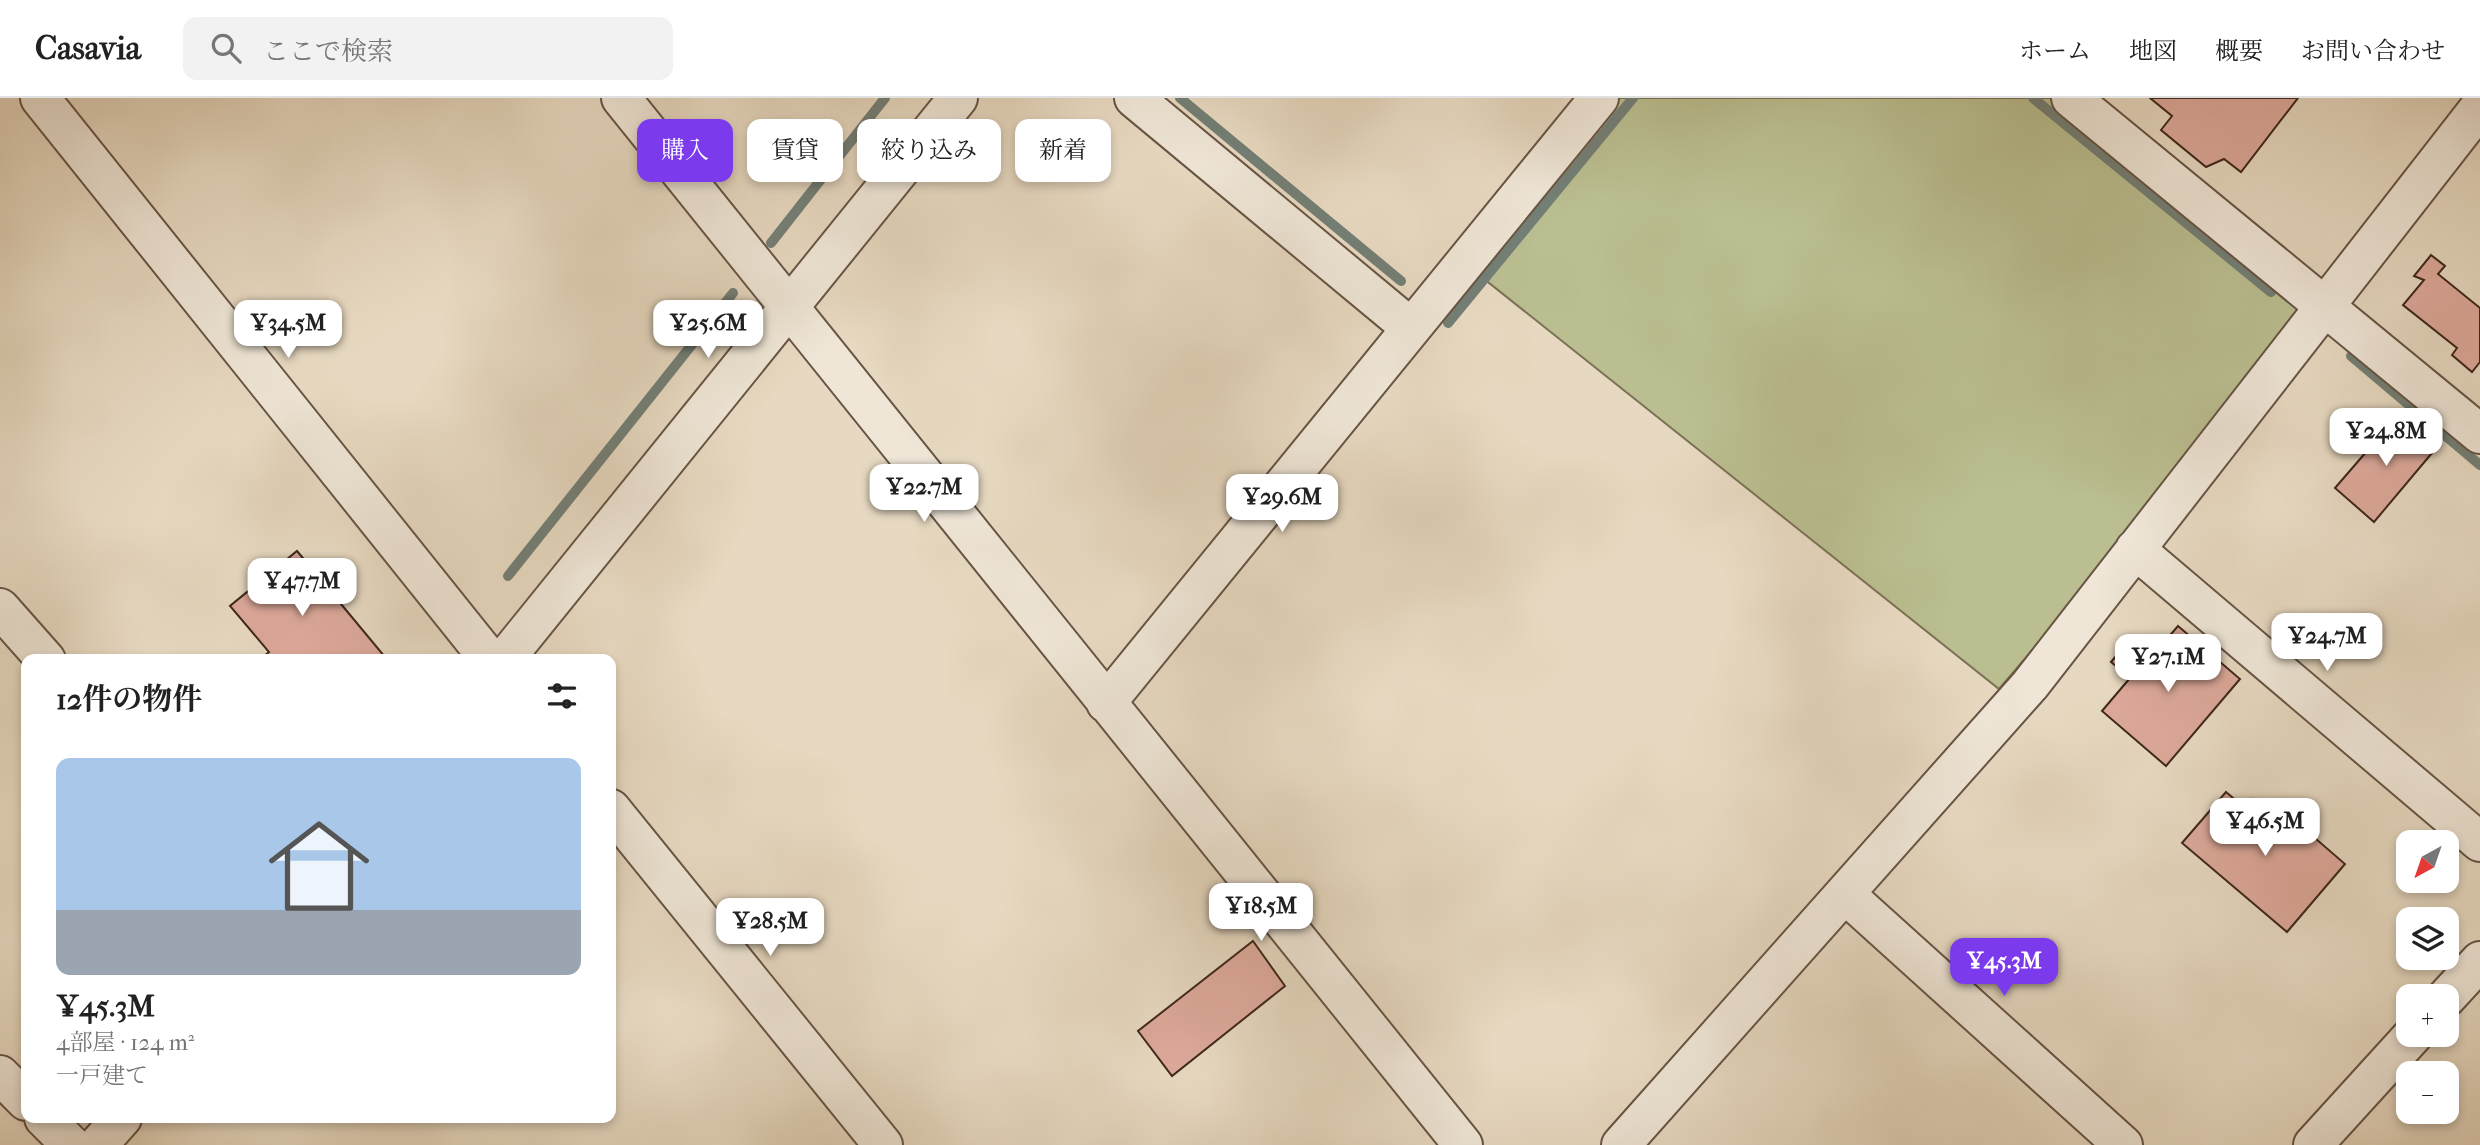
<!DOCTYPE html>
<html lang="ja">
<meta charset="utf-8">
<style>
body{margin:0;font-family:"IM FELL French Canon","Noto Serif JP",serif;background:#f2f2f2;color:#222;height:100vh;display:flex;flex-direction:column;font-size:26px;white-space:nowrap}
*{box-sizing:border-box;margin:0}
p{font-size:23px;color:#767676}
.icon{flex:none;width:38px;height:38px;fill:none;stroke:currentColor;stroke-width:2;stroke-linecap:round;stroke-linejoin:round}
.map{position:relative;flex:1;overflow:hidden}
.sheet{position:absolute;left:21px;top:556px;width:595px;height:469px;display:flex;flex-direction:column;background:#fff;border-radius:14px;box-shadow:0 4px 10px #0003}
.sheet>*{flex:none}
.banner{position:absolute;left:637px;top:21px;width:665px;height:63px;display:flex;gap:14px}
.needle{width:46px;rotate:220deg}
.buttons{position:absolute;left:2396px;top:732px;display:grid;gap:14px}
.buttons a{display:grid;place-items:center;width:63px;height:63px;border-radius:14px;background:#fff;box-shadow:0 4px 10px #0003;font-size:35px}
.price{position:absolute;translate:-50% -60px;padding:0 16px;border-radius:14px;background:#fff;color:#222;font-size:23px;line-height:46px;filter:drop-shadow(0 2px 4px #0008)}
.price::after{content:'';position:absolute;left:50%;top:42px;width:21px;height:16px;margin-left:-10px;background:inherit;clip-path:polygon(0 0,100% 0,50% 100%)}
.price.selected{background:#7c3aed;color:#fff}
ul{padding:0;list-style:none}
li{display:grid;align-content:center;gap:14px;height:371px;padding:0 35px}
li+li{border-top:2px solid #e0e0e0}
li span{display:grid;place-items:center;height:217px;border-radius:14px;color:#555}
li>.icon{margin-inline-start:auto}
span .icon{width:126px;height:126px;fill:#fffc;stroke-width:1}
li b{font-size:30px}
h2{display:flex;justify-content:space-between;align-items:center;height:84px;padding:0 35px;font-size:30px}
.pill{padding:0 24px;border-radius:14px;background:#fff;box-shadow:0 4px 10px #0003;font-size:24px;line-height:63px}
.pill.selected{background:#7c3aed;color:#fff}
header{display:flex;align-items:center;gap:42px;box-sizing:border-box;height:98px;padding:0 35px;background:#fff;border-bottom:2px solid #e0e0e0}
header strong{font-size:33px}
nav{display:flex;gap:38px;margin-inline-start:auto;font-size:24px}
.search{width:490px;height:63px;background:#f2f2f2;display:flex;align-items:center;gap:18px;box-sizing:border-box;padding:0 24px;border-radius:14px;color:#767676;font-size:26px}
.map>svg:first-child{display:block}
.green{fill:#babe90;stroke:#7c7256;stroke-width:2}
.lines{fill:none;stroke-linecap:round;stroke-linejoin:round}
.stream{stroke:#737f76;stroke-width:10}
.building{fill:#dda99b;stroke:#3e271c;stroke-width:2}
.minor-casing{stroke:#685445;stroke-width:42}
.minor{stroke:#efe6d7;stroke-width:38}
</style>
<header>
<strong>Casavia</strong>
<div class="search"><svg class="icon" aria-label="search" viewBox="0 0 24 24"><circle cx="10" cy="10" r="6"/><path d="M15 15l6 6"/></svg>ここで検索</div>
<nav><a>ホーム</a><a>地図</a><a>概要</a><a>お問い合わせ</a></nav>
</header>
<div class="map">
<svg width="2480" height="1047" viewBox="0 0 2480 1047">
<rect width="100%" height="100%" fill="#e7d9c1"/>
<filter id="stains"><feTurbulence type="fractalNoise" baseFrequency=".00286" numOctaves="4"/><feColorMatrix values="0 0 0 0 .2 0 0 0 0 .09 0 0 0 0 .02 0 0 0 .5 -.17"/></filter>
<radialGradient id="worn" r=".72"><stop offset=".6" stop-color="#630" stop-opacity="0"/><stop offset="1" stop-color="#630" stop-opacity=".3"/></radialGradient>
<path class="green" d="M1600,0H2071L2325,209L1999,591L1464,165Z"/>
<g class="lines">
<path class="stream" d="M1180,0L1401,183
M2033,0L2271,194
M771,145L885,0
M1448,225L1633,0
M2351,258L2480,367
M508,478L733,195"/>
</g>
<path class="building" d="M2150,0H2298L2241,74L2224,61L2206,69L2161,32L2172,18Z
M2431,157L2445,168L2438,176L2480,210V264L2472,274L2452,257L2457,250L2403,207L2424,182L2414,178Z
M2399,316L2437,349L2374,424L2335,390Z
M297,453L385,559L382,562H259L269,554L230,508Z
M2178,528L2240,581L2166,668L2102,613L2130,580L2111,564L2127,545L2148,563Z
M2226,694L2245,710L2253,701L2271,717L2279,709L2345,766L2287,834L2182,745Z
M1253,843L1285,888L1172,978L1138,933Z"/>
<g class="lines">
<defs>
<path id="minor" d="M40,0L490,562
M621,0L1463,1047
M1134,0L1411,230
M2071,0L2480,336
M2135,451L2480,744
M0,510L46,562
M504,562L958,0
M1106,605L1599,0
M611,711L883,1047
M1845,796L2123,1047
M2446,900L2480,863
M0,977L26,1003
M44,1020L71,1047
M98,1047L122,1020
M1621,1047L2030,587L2480,9
M2313,1047L2414,936"/>
</defs>
<use href="#minor" class="minor-casing"/>
<use href="#minor" class="minor"/>
</g>
<rect width="100%" height="100%" filter="url(#stains)"/>
<rect width="100%" height="100%" fill="url(#worn)"/>
</svg>
<div class="buttons">
<a><svg class="needle" viewBox="-14 -14 28 28"><path d="M0-13l5 13h-10z" fill="#e53935"/><path d="M0 13l5-13h-10z" fill="#767676"/></svg></a>
<a><svg class="icon" aria-label="layers" viewBox="0 0 24 24"><path d="M12 4l9 5-9 5-9-5zM3 14l9 5 9-5"/></svg></a>
<a>+</a>
<a>−</a>
</div>
<b class="price" style="left:288px;top:262px">¥34.5M</b>
<b class="price" style="left:708px;top:262px">¥25.6M</b>
<b class="price" style="left:2386px;top:370px">¥24.8M</b>
<b class="price" style="left:924px;top:426px">¥22.7M</b>
<b class="price" style="left:1282px;top:436px">¥29.6M</b>
<b class="price" style="left:302px;top:520px">¥47.7M</b>
<b class="price" style="left:2327px;top:575px">¥24.7M</b>
<b class="price" style="left:2168px;top:596px">¥27.1M</b>
<b class="price" style="left:2265px;top:760px">¥46.5M</b>
<b class="price" style="left:1261px;top:845px">¥18.5M</b>
<b class="price" style="left:770px;top:860px">¥28.5M</b>
<b class="price selected" style="left:2004px;top:900px">¥45.3M</b>
<div class="banner">
<a class="pill selected">購入</a>
<a class="pill">賃貸</a>
<a class="pill">絞り込み</a>
<a class="pill">新着</a>
</div>
<section class="sheet">
<h2>12件の物件<svg class="icon" aria-label="filters" viewBox="0 0 24 24"><path d="M4 7h16M4 17h16"/><circle cx="9" cy="7" r="2"/><circle cx="15" cy="17" r="2"/></svg></h2>
<ul>
<li><span style="background:linear-gradient(#a9c7e8 70%,#9aa5b1 0)"><svg class="icon" aria-label="home" viewBox="0 0 24 24"><path d="M3 11l9-7 9 7M6 9v11h12V9"/></svg></span><div><b>¥45.3M</b><p>4部屋 · 124 m²</p><p>一戸建て</p></div></li>
</ul>
</section>
</div>
